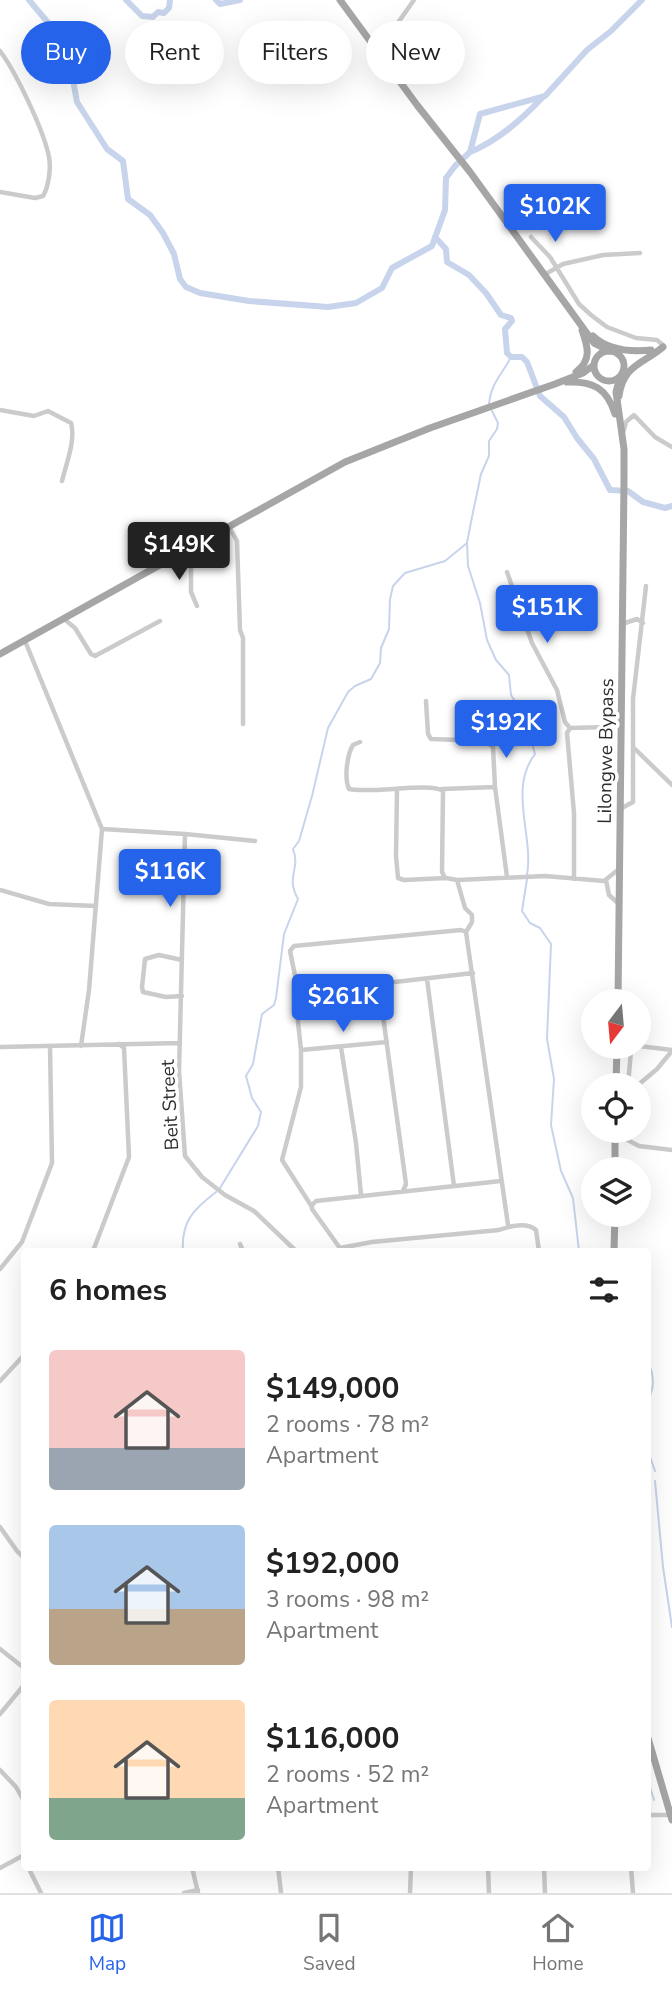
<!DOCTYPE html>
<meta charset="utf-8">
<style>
body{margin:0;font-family:"Nunito Sans",sans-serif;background:#f2f2f2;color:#222;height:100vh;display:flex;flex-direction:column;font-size:26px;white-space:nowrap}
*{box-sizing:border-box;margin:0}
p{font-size:23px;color:#767676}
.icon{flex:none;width:38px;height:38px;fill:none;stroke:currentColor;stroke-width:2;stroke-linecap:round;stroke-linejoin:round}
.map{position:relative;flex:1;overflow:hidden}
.side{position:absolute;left:21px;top:1248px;width:630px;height:623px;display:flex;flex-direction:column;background:#fff;border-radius:7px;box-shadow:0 7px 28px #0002}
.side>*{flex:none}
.banner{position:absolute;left:21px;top:21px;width:630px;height:63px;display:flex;gap:14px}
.needle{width:46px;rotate:196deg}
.fabs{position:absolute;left:581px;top:989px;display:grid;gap:14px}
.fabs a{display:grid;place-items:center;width:70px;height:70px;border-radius:50%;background:#fff;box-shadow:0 7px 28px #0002;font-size:35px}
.price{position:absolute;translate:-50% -60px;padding:0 16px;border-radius:7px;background:#2563eb;color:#fff;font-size:23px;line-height:46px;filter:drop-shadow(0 2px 4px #0008)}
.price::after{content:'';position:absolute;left:50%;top:42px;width:21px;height:16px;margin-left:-10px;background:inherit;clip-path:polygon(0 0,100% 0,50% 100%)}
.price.selected{background:#222;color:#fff}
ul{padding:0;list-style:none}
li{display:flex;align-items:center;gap:21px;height:175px;padding:0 28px}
li span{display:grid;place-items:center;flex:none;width:196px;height:140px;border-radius:7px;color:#555}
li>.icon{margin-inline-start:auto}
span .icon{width:84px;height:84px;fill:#fffc;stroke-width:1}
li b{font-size:30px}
h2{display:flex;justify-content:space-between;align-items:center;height:84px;padding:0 28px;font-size:30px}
.tag{padding:0 24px;border-radius:32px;background:#fff;box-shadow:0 7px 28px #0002;font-size:24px;line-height:63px}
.tag.selected{background:#2563eb;color:#fff}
.menu{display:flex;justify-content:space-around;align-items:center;height:98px;border-top:2px solid #e0e0e0;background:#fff;font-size:19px;color:#767676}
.menu a{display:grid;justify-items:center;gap:4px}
.menu .selected{color:#2563eb}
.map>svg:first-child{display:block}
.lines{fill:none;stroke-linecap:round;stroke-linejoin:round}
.stream{stroke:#c8d4eb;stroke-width:2}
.river{stroke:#c8d4eb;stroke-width:6}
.minor{stroke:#cbcbcb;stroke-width:4.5}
.major{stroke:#a6a6a6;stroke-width:7}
.labels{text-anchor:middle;stroke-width:7;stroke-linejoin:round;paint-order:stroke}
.street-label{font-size:19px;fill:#2e2e2e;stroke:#fff}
</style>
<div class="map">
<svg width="672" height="1893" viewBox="0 0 672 1893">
<rect width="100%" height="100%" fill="#fff"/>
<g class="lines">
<path class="stream" d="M489,403C491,383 503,373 511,357
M492,411L498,423L497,429L489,441V456L481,474L471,522L467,543L468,566L480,603L487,640L496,660L509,675L511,695L525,717L535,754C508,789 534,836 527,875
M527,879L522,911L530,923L540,928L551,944L547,1039L554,1079L551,1125L561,1171L573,1198L579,1251
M220,1188L258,1126L261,1112L252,1098L246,1076L253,1064L262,1014L274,1005L276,998L284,934L298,899C285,876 301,870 293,849L299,841L312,796L328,728L348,692L355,686L371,679L380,663L381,648L389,629L390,599L393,586L405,573L445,561L467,543
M183,1251C181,1221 194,1209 216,1192
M648,1362C654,1374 655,1388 648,1399
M648,1451L655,1471
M655,1481L663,1567L672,1627
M648,1781L654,1800"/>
<path class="river" d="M29,0L56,32L69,58L77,102L107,149L123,161L128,199L150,215L163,233L174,254L180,279L186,287L200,293L249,301L328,307L356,303L382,288L392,268L432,246L445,210L446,178L455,166L470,152L480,114L545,96L587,50L611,31L642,0
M126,0L142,16L153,17L158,12L164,13L169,8L170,0
M216,0L220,4L240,0
M470,152C498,141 522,119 543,97
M435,237L446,249L447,262L469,275L486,293L501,315L511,318L512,321L505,329L507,353L511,357H522L527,362L540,396L564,417L577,438L594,459L610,490L628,491L643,502L665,508L672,506"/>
<path class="minor" d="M375,47L395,27L414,0
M0,51C16,72 44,131 49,157C51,168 49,186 43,196L35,198L0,192
M531,237L550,257L579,304L591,315L607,327L636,338L657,340L664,346
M544,275L563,264L603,255L640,253
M0,410L34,416L48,411L71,423C76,440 66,464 62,481
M624,430L626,422L634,415L655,437L672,447
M229,527L237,541L240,630L243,638V724
M191,548V592L197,606
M507,572L532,643L557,690L565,722L570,728
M64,619L75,628L91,654L95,656L160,621
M625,623L637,619L643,623
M25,641L102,829L89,990L81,1046
M426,701L428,734L431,739L485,741L493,747L495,787L507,877
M360,742L353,745C347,755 344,778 349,789C371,794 430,782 443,791L442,872L445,878
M635,749L672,785
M442,789L495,787
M397,790L396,856L398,878L404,880L446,878L457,880L465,908L472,915V922L466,932L508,1225
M620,809L633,802V699L646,586
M102,829L185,834L179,1071L185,1156L202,1177L225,1195L254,1211L296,1251
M185,834L255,841
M574,879V813L567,733L570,728L608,727L620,711
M458,880L545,876L604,881L619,869
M606,880L609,895L619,904
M0,890L49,904L96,906
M427,979L454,1186
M379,987L406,1184L403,1191
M299,995L290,951L294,946L461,930L466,932
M182,996L166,997L143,992L142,987L145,959L159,955L182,960
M639,1046L672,1050
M0,1047L180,1043
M341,1047L356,1143L361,1195
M301,1050L387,1042
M628,1085L631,1051L634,1046
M638,1085L657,1069L672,1051
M615,1137H622L639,1146L672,1150
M312,1207L282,1160L301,1087V1050L296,1003L299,995L311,990L374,985L379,987L386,983L473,973
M240,1244L243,1251
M340,1248L372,1242L499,1230C510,1226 527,1222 536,1230L539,1251
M93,1251L129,1157L124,1048L119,1044
M342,1251L312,1209V1205L316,1201L501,1181
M0,1269L22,1242L52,1163L50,1046
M0,1381L24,1355
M0,1527L17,1551L24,1558
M0,1649L24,1668
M0,1714L24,1685
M0,1770L16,1787L24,1801
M648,1815H671
M28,1867L41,1893
M192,1867L198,1893
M278,1867L281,1893
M488,1867L489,1893
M544,1867L545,1893
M631,1867L633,1893
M0,1868L24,1855
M184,1893L198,1890
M410,1893L411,1867"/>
<path class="major" d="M340,0L417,105L470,172L594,343L610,351
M593,336C608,350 631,352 651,350
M594 366a15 15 0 1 1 30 0a15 15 0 1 1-30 0Z
M576,372C592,360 588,347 582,330
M567,382C593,381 607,388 615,414
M619,396C623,365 643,364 663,347
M0,654L345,462L430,428L555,384L583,373L594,365
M618,1001L624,482V449L616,392L620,377
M616,1085L617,1046
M615,1169V1130
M614,1251L615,1214
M648,1738L672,1820"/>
</g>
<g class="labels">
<g class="street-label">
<text transform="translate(605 751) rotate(-89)" y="7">Lilongwe Bypass</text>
<text transform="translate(169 1105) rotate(-93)" y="7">Beit Street</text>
</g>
</g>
</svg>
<div class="fabs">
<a><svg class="needle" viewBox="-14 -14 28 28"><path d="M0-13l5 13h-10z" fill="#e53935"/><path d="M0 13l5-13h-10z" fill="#767676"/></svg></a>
<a><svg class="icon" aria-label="locate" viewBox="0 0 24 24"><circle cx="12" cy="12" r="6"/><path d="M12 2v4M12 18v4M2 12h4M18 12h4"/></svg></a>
<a><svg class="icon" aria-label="layers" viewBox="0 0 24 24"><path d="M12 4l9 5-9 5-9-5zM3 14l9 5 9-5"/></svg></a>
</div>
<b class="price" style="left:555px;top:244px">$102K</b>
<b class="price selected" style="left:179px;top:582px">$149K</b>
<b class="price" style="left:547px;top:645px">$151K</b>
<b class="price" style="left:506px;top:760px">$192K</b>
<b class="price" style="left:170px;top:909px">$116K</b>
<b class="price" style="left:343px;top:1034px">$261K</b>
<div class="banner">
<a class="tag selected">Buy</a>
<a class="tag">Rent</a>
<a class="tag">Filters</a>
<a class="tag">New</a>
</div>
<section class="side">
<h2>6 homes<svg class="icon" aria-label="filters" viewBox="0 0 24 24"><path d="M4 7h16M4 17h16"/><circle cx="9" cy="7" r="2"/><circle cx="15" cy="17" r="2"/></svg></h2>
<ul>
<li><span style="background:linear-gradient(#f6c9c9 70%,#9aa5b1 0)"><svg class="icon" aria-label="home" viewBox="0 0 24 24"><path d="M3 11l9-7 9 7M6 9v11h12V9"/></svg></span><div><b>$149,000</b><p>2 rooms · 78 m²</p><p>Apartment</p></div></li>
<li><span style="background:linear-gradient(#a9c7e8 60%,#b9a48a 0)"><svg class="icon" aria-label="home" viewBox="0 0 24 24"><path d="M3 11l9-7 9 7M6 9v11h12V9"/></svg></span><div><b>$192,000</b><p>3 rooms · 98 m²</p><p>Apartment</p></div></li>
<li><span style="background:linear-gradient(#ffd9b3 70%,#7fa58c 0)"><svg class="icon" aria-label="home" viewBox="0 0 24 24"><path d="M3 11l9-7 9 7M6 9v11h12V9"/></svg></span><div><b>$116,000</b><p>2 rooms · 52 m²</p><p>Apartment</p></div></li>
</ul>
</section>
</div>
<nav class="menu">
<a class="selected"><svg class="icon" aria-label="map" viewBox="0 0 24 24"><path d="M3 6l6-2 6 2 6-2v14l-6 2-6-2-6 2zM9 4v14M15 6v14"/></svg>Map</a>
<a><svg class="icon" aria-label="saved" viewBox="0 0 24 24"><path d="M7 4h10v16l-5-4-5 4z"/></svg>Saved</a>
<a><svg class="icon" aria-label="home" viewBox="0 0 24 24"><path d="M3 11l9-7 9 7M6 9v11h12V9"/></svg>Home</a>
</nav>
